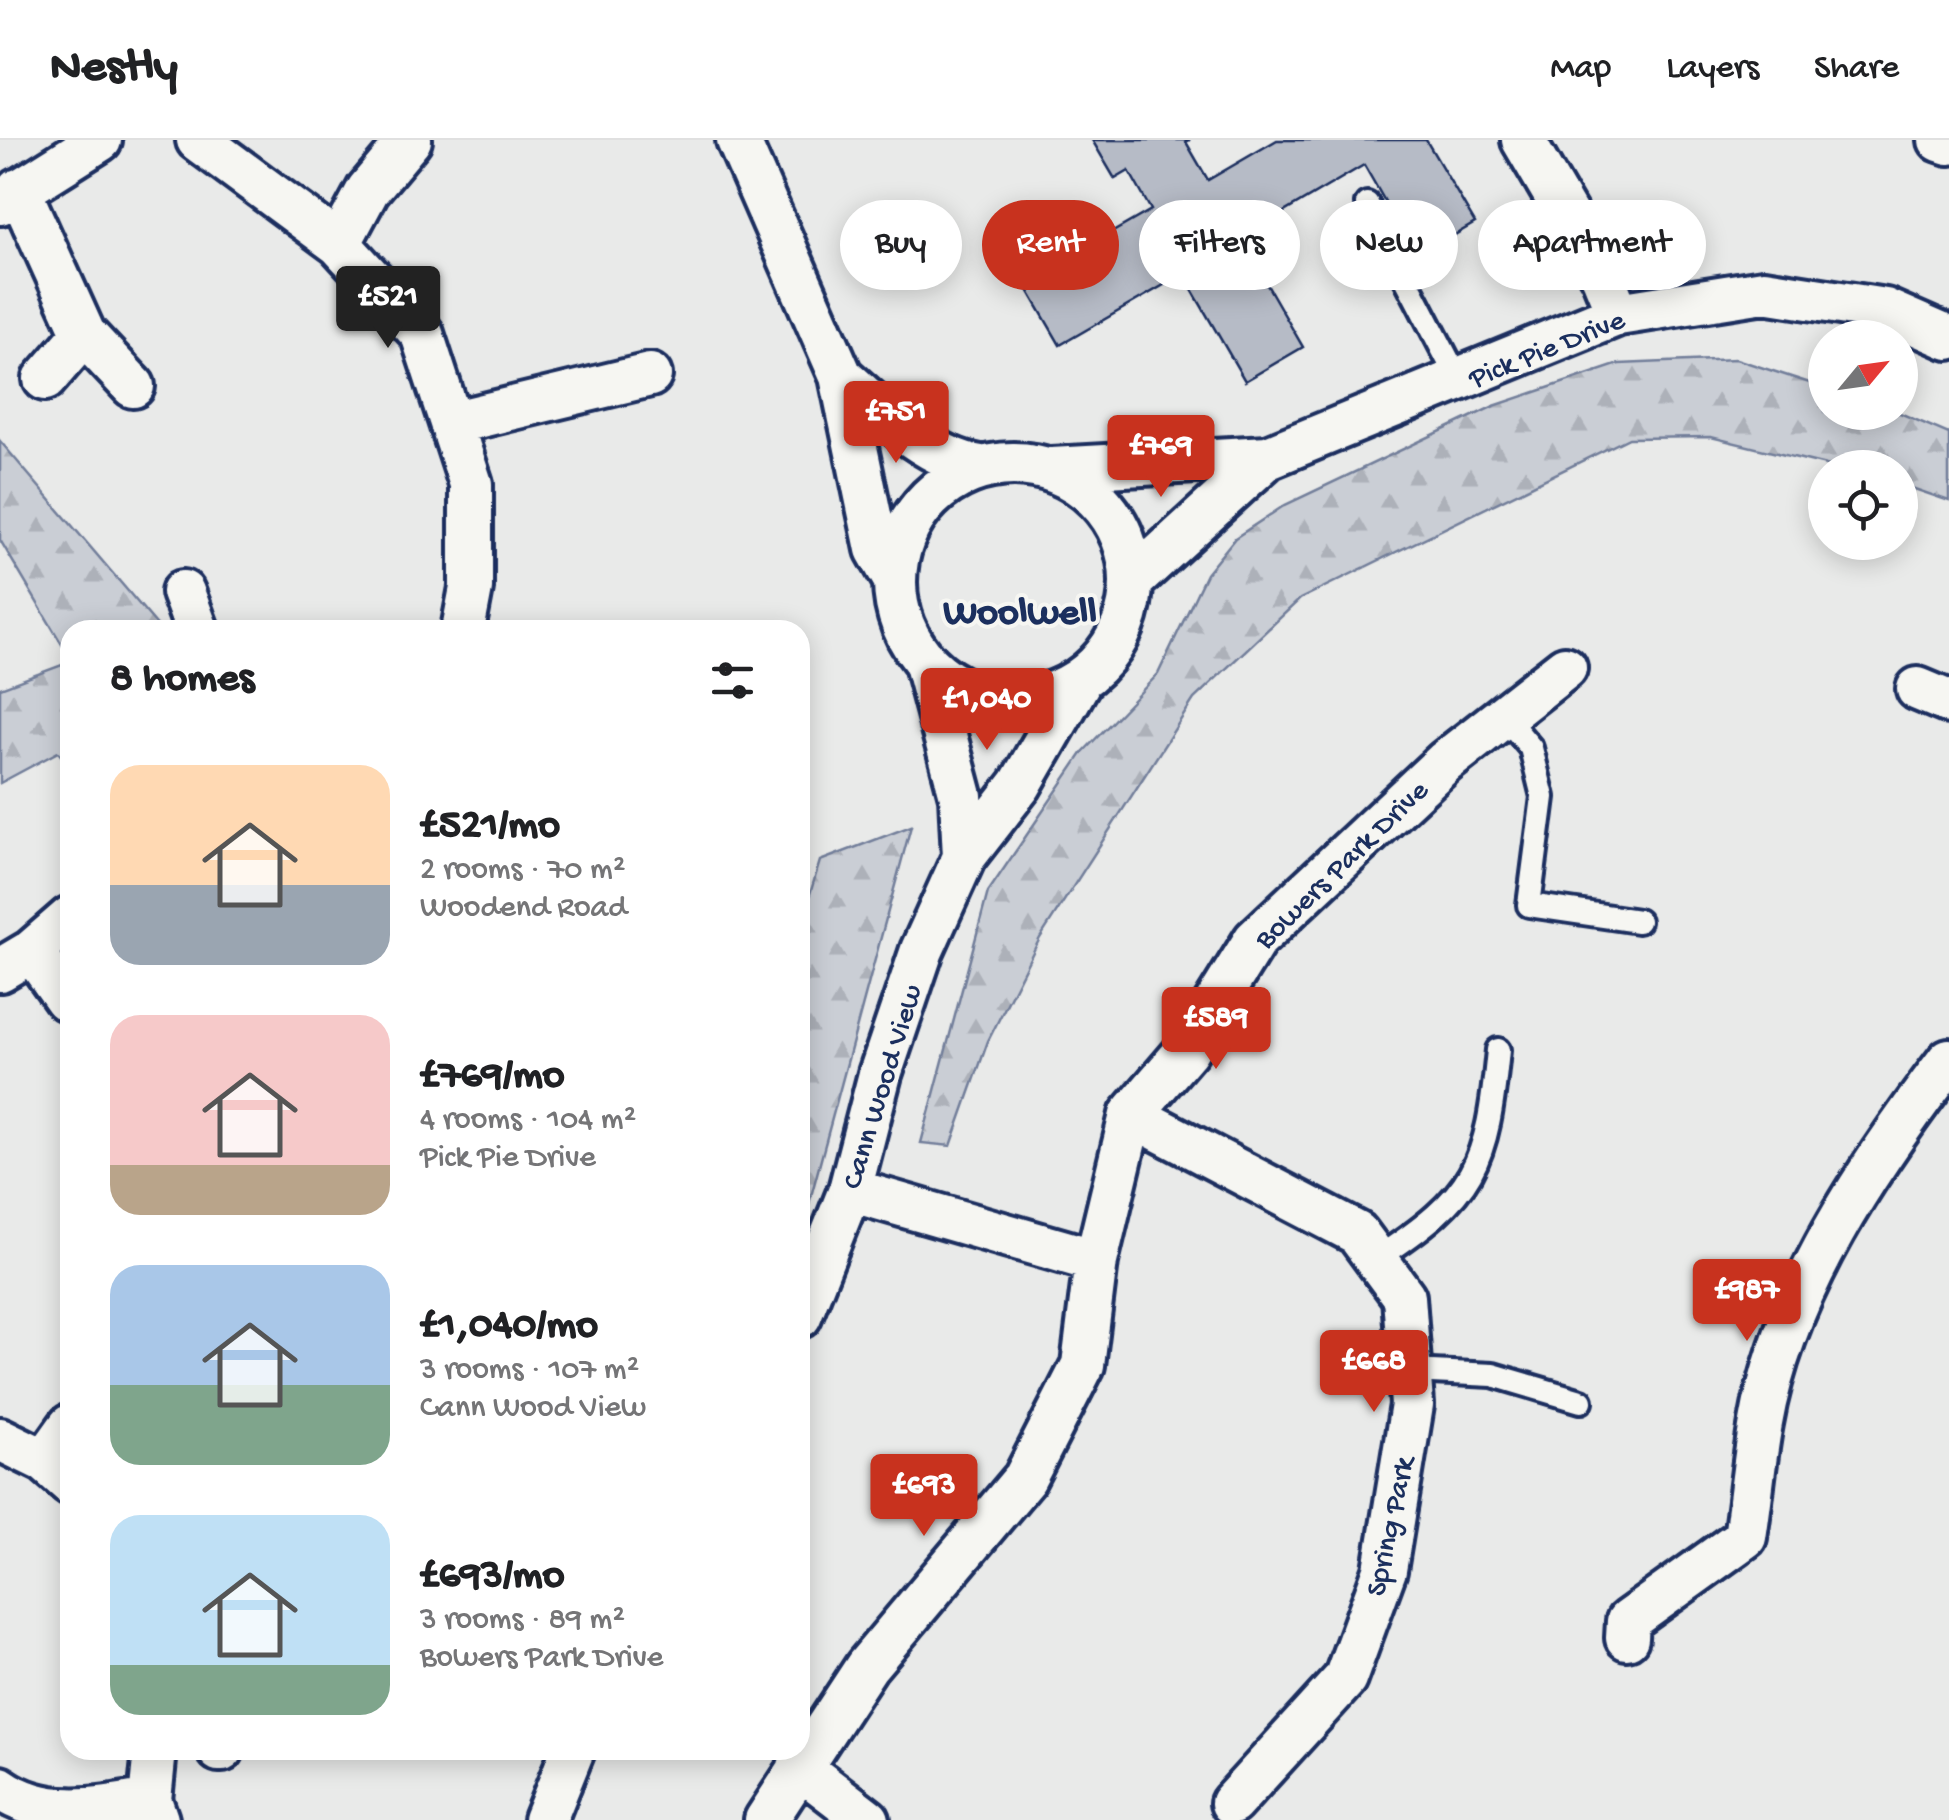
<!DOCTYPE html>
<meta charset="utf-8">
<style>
body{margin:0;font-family:"Gochi Hand",sans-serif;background:#f2f2f2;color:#202124;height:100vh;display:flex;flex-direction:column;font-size:38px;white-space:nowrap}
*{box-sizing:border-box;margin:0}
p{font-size:32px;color:#757577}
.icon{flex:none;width:55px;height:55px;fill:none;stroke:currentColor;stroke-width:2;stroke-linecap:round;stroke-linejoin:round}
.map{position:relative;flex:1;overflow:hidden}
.drawer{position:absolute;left:60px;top:480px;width:750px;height:1140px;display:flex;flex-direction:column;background:#fff;border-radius:30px;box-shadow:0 5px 25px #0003}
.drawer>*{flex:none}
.hud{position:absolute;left:840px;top:60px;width:950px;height:90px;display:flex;gap:20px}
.needle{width:65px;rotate:61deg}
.controls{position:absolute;left:1808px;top:180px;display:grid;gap:20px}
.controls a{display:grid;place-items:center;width:110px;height:110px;border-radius:50%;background:#fff;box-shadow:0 5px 25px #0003;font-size:50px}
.price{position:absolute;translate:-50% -85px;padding:0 22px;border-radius:10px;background:#c8321e;color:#fff;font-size:32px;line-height:65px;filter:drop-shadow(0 2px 5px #0008)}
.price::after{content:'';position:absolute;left:50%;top:60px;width:30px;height:22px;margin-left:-15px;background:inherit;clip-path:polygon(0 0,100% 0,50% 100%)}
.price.active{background:#222;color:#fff}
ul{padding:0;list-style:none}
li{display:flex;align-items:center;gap:30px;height:250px;padding:0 50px}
li span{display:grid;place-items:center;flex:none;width:280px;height:200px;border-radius:30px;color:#555}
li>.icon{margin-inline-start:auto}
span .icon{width:120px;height:120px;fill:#fffc;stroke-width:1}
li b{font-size:42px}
h2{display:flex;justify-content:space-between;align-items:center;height:120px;padding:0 50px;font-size:42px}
.tag{padding:0 35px;border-radius:45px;background:#fff;box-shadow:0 5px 25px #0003;font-size:35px;line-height:90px}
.tag.active{background:#c8321e;color:#fff}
header{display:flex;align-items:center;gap:60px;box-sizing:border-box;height:140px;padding:0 50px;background:#fff;border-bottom:2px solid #e0e0e0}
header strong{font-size:48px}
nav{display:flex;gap:55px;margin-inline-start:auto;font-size:35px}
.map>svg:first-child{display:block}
.forest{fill:url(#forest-firs);stroke:#727e9a;stroke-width:2.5}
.building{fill:#b6bbc6;stroke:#1b2f5e;stroke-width:2.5}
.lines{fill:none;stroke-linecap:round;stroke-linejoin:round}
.service-casing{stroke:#1b2f5e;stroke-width:30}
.minor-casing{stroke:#1b2f5e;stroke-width:50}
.service{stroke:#f6f6f2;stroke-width:22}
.minor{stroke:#f6f6f2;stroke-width:42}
.labels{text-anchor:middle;stroke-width:8;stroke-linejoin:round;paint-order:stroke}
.street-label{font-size:30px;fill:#1b2f5e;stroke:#f6f6f2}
.district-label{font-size:40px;font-weight:bold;fill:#1b2f5e;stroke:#f6f6f2}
</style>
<header>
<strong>Nestly</strong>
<nav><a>Map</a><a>Layers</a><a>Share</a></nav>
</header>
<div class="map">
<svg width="1949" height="1680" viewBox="0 0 1949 1680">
<defs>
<pattern id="forest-firs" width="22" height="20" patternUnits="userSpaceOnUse" patternTransform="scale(2.5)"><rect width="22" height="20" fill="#caced5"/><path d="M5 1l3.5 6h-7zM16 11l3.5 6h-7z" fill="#adb1b9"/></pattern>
</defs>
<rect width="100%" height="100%" fill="#e9eae9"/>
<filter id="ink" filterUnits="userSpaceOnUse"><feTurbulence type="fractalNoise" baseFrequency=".01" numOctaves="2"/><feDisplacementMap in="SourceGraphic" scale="20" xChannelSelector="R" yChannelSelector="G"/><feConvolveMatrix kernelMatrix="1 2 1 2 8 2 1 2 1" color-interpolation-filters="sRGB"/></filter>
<g filter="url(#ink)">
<path class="forest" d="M1736,219L1825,248V272L1900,273L1949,294V361L1900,344V328L1834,327L1711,297L1629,298L1300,459L1194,559L1040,798L988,901L951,1006L921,1003L988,752L1083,612L1158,534L1206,434L1235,398L1285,365L1494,266L1619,224Z
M0,301L161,490H70V518L0,400Z
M70,522V626L58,612L0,643V548Z
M911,686L800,1097V787L820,721Z"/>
<path class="building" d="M1092,0H1190L1186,2L1208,40L1277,0H1426L1475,83L1417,117L1364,25L1240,98L1303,207L1245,241L1183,134L1060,205L1024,143L1151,70L1129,31L1115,39Z"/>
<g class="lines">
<defs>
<path id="service" d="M1367,64L1459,241
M1504,576L1531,608L1543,657L1529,765L1638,781
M1376,1119C1476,1054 1487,1026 1498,910
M1411,1231L1493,1235L1581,1261"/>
<path id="minor" d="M198,0L339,104L422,194L471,344V448L463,490
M738,0L841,236L877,409L893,437
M1523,0L1603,137L1618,174
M1940,0L1949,3
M19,50L84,194L133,246
M0,63L100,0
M339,104L368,50L410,0
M841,236C882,272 925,317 980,327
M45,239L84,194
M451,283L650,235
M895 442a118 118 0 1 1 236 0a118 118 0 1 1-236 0Z
M1052,329L1268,317L1618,174L1764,151L1885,170L1949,198
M1131,442L1268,317
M183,452L197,490
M926,524L961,656L964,717
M1918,549L1949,562
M32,811L66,859
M0,830L32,811L70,778
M1131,975L1357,1093L1404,1157L1412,1265L1385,1430L1345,1539L1232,1663
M850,1050L1096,1121L1131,975L1187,910L1255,800L1445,622L1565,528
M800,1176L850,1050L880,934L922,810L964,717L1020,645L1081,539
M0,1299L45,1321L70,1343
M45,1321L70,1286
M1627,1498L1628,1481L1745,1397C1751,1359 1754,1321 1761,1283C1784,1150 1869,1026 1949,920
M155,1610L150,1660L157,1680
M219,1610H222
M799,1627L868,1680
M0,1648C45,1680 99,1669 150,1660
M545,1680L573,1610
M766,1680L867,1526L1025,1338L1083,1225L1096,1121"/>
</defs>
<use href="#service" class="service-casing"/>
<use href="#minor" class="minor-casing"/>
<use href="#service" class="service"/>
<use href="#minor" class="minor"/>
</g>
</g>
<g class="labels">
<g class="street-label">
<text transform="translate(1546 207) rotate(-22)" y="10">Pick Pie Drive</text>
<text transform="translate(1340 723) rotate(-44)" y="10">Bowers Park Drive</text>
<text transform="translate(880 946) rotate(-73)" y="10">Cann Wood View</text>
<text transform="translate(1388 1386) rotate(-78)" y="10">Spring Park</text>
</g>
<g class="district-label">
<text x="1020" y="482">Woolwell</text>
</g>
</g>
</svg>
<div class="controls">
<a><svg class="needle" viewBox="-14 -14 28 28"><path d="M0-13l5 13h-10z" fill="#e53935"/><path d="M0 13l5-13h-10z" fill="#757577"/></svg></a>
<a><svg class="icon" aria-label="locate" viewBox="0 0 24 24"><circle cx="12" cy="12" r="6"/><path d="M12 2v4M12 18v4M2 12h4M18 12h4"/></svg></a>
</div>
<b class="price active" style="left:388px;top:211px">£521</b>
<b class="price" style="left:896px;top:326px">£751</b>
<b class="price" style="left:1161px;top:360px">£769</b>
<b class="price" style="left:987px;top:613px">£1,040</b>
<b class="price" style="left:1216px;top:932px">£589</b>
<b class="price" style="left:1747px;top:1204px">£987</b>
<b class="price" style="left:1374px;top:1275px">£668</b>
<b class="price" style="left:924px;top:1399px">£693</b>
<div class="hud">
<a class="tag">Buy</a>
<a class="tag active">Rent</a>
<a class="tag">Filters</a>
<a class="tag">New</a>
<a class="tag">Apartment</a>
</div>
<section class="drawer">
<h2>8 homes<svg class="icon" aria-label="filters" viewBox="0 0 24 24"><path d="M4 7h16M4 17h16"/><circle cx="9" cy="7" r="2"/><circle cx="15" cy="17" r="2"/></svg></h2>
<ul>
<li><span style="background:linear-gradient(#ffd9b3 60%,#9aa5b1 0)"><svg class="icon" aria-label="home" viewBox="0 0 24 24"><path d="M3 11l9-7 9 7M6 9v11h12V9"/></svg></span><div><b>£521/mo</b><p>2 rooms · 70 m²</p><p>Woodend Road</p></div></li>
<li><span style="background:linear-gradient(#f6c9c9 75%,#b9a48a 0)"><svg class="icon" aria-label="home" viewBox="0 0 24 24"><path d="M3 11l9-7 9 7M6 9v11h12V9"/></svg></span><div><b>£769/mo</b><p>4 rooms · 104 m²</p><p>Pick Pie Drive</p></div></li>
<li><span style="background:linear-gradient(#a9c7e8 60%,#7fa58c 0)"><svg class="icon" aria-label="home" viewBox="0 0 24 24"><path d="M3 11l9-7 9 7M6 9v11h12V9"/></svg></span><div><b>£1,040/mo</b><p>3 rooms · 107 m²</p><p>Cann Wood View</p></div></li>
<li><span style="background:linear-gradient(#bfe0f5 75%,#7fa58c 0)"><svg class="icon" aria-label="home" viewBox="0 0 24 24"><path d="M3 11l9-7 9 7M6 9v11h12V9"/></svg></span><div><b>£693/mo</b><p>3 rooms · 89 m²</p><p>Bowers Park Drive</p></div></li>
</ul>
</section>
</div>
